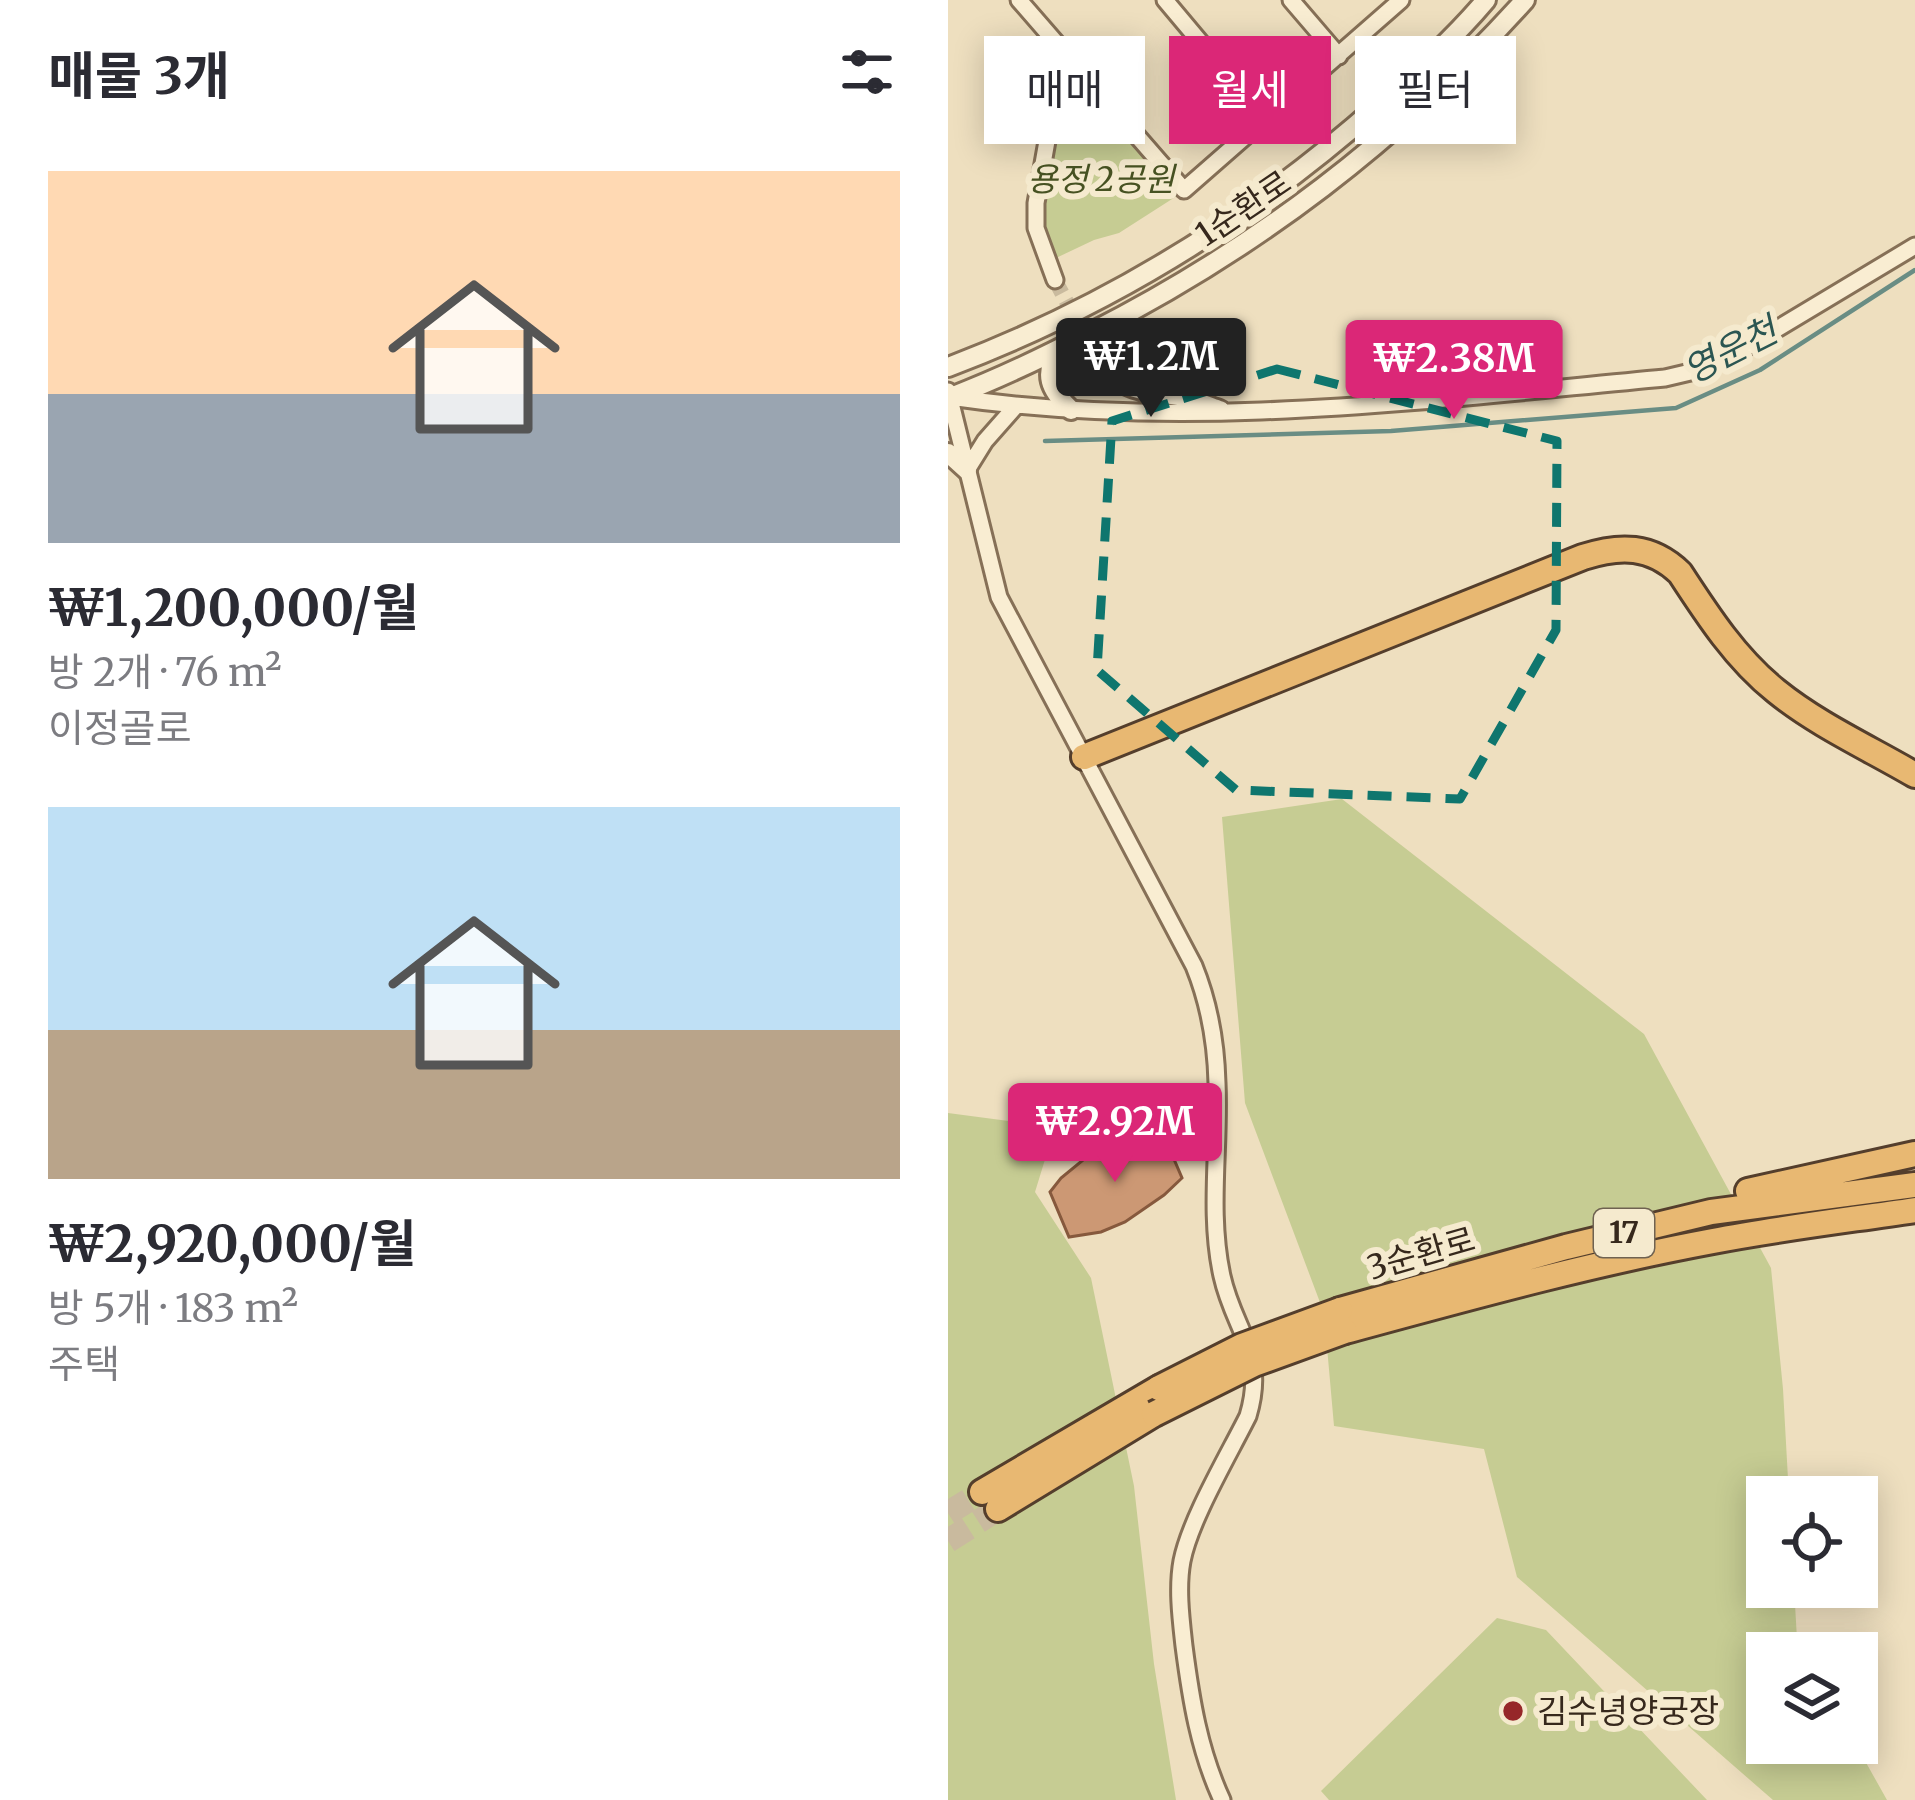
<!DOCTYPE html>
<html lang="ko">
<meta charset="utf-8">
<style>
body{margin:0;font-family:Merriweather,"Noto Sans KR",serif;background:#f2f2f3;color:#2b2b33;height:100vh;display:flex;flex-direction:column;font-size:45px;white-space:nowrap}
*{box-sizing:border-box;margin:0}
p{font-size:39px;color:#7c7c81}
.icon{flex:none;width:66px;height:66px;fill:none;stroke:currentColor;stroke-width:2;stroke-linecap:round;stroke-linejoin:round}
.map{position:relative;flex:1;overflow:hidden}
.panel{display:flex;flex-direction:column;background:#fff;width:948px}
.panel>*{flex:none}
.hud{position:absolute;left:36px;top:36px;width:750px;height:108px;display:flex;gap:24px}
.controls{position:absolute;left:798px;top:1476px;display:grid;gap:24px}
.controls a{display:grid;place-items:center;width:132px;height:132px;border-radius:0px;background:#fff;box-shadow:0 6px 30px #0003;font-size:60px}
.price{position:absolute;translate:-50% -102px;padding:0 27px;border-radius:12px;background:#db2777;color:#fff;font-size:39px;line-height:78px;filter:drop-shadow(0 3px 6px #0008)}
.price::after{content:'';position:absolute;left:50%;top:72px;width:36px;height:27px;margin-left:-18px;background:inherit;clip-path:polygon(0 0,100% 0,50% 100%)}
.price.on{background:#222;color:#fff}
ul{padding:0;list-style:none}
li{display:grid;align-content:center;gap:24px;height:636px;padding:0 48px}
li span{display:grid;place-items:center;height:372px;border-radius:0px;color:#555}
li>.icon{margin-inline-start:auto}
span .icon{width:216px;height:216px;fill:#fffc;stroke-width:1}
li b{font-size:51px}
h2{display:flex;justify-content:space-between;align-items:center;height:144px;padding:0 48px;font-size:51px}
.tag{padding:0 42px;border-radius:0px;background:#fff;box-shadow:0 6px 30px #0003;font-size:42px;line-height:108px}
.tag.on{background:#db2777;color:#fff}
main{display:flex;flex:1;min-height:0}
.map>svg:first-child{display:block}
.green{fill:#c6cc93}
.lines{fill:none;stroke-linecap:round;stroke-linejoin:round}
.stream{stroke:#698d84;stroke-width:4.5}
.building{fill:#cc9874;stroke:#86593d;stroke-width:3}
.minor-tunnel{stroke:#c9ba9e;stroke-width:15;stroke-dasharray:15 8;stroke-linecap:butt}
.trunk-tunnel{stroke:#c9ba9e;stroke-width:24;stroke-dasharray:24 12;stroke-linecap:butt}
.minor-casing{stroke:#867057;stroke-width:21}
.tertiary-casing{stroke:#867057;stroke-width:24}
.trunk-casing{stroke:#543e2c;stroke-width:30}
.minor{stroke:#f9edd2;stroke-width:15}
.tertiary{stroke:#f9edd2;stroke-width:18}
.trunk{stroke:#e8b872;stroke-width:24}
.trunk-bridge-casing{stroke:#543e2c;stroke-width:30;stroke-linecap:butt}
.trunk-bridge{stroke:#e8b872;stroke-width:24}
.marked{fill:none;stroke:#0f766e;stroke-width:9;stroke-dasharray:24 15;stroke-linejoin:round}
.poi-dot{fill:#962729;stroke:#f5eace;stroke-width:4.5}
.labels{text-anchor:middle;stroke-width:12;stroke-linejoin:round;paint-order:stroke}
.shield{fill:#f5eace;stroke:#6f6251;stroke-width:3}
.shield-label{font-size:30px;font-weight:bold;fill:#36281c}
.park-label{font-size:33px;font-style:italic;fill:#475222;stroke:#f5eace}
.street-label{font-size:33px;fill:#36281c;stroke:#f5eace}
.poi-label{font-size:33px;fill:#36281c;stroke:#f5eace;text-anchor:start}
.water-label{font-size:36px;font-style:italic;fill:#2b5652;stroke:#f5eace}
</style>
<main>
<section class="panel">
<h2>매물 3개<svg class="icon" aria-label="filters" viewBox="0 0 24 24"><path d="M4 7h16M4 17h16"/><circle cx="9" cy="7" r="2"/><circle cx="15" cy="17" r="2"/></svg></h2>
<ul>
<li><span style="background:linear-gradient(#ffd9b3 60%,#9aa5b1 0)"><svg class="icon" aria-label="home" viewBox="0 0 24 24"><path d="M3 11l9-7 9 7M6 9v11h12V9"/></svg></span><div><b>₩1,200,000/월</b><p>방 2개 · 76 m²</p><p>이정골로</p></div></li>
<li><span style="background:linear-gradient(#bfe0f5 60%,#b9a48a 0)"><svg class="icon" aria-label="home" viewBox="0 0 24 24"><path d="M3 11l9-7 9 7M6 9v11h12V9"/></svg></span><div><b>₩2,920,000/월</b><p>방 5개 · 183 m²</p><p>주택</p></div></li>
</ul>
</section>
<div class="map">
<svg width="967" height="1800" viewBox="0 0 967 1800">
<rect width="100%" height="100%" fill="#eedfbf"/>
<path class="green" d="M165,111L235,192L171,233L146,240L108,258L91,218L107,128C130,131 146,124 165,111Z
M394,799L696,1034L823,1268L835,1389L841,1497H819V1587H846L849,1639L857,1653H819V1743H907L939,1800H825L569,1577L536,1449L386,1426L376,1313L297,1103L274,817Z
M0,1113L107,1127L87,1192L143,1278L186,1486L206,1664L228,1800H0Z
M549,1618L598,1630L759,1800H381L373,1791Z"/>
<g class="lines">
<path class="stream" d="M97,441L443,431L728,408L812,370L967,270"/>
</g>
<path class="building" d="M198,1136H216L234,1178L216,1195L177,1222L153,1232L121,1237L102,1192L113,1178L135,1160L158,1147Z"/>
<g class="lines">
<path class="minor-tunnel" d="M107,280L154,369"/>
<path class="trunk-tunnel" d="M0,1513L34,1492
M0,1541L50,1509"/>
<defs>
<path id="minor" d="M71,0L236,190L453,0
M217,0L316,118
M343,0L391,56
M107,280L88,228V203L107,96L128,66
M154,369C178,396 211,393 244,400C254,401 263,406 273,409
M0,391L51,597L246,966C261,1003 268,1043 269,1083C272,1147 260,1212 274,1276C286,1331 319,1353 300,1416C280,1456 242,1520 234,1561C229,1588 233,1619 236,1646C243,1700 251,1750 274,1800
M2,397C240,432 479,400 717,378L751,370L784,356L967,246
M19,470L37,441L67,407"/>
<path id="tertiary" d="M112,349C94,374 102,390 123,410
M0,367C159,307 305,217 432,104C469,71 506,38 538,0
M0,398C48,380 96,357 142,333C309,248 451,140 577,0
M0,453L19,470"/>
<path id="trunk" d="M136,757L635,557C672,545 703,545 732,573C760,616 788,659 828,691C870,725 921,748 967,775
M800,1191L967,1154
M392,1310L618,1247L763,1212L967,1185
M397,1331C519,1298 641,1264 765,1241C832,1228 900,1220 967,1210
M34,1492L211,1388
M50,1509L206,1414"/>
</defs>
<use href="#minor" class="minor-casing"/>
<use href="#tertiary" class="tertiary-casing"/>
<use href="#trunk" class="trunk-casing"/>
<use href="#minor" class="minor"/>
<use href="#tertiary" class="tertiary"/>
<use href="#trunk" class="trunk"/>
<defs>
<path id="trunk-bridge" d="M211,1388L294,1346L392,1310
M206,1414L306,1364L397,1331"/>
</defs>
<use href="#trunk-bridge" class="trunk-bridge-casing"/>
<use href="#trunk-bridge" class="trunk-bridge"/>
</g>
<path class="marked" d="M329,369L609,441L608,630L512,799L288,790L149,670L164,421Z"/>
<circle class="poi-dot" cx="565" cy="1711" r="12"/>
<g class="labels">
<rect class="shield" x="646" y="1209" width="60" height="48" rx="9"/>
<g class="shield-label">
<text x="676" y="1243">17</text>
</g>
<g class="park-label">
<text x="153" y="191">용정 2공원</text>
</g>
<g class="street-label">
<text transform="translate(295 208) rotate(-34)" y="12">1순환로</text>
<text transform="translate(473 1253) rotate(-16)" y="12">3순환로</text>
</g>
<g class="poi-label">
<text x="589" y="1723">김수녕양궁장</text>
</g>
<g class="water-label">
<text transform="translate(782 350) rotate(-27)" y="13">영운천</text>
</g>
</g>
</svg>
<div class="controls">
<a><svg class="icon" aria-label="locate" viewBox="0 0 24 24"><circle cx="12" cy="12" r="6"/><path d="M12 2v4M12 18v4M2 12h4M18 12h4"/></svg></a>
<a><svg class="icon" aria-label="layers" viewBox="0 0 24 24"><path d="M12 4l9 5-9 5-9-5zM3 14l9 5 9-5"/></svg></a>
</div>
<b class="price on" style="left:203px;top:420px">₩1.2M</b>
<b class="price" style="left:506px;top:422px">₩2.38M</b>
<b class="price" style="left:167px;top:1185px">₩2.92M</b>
<div class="hud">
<a class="tag">매매</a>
<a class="tag on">월세</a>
<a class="tag">필터</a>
</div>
</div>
</main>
